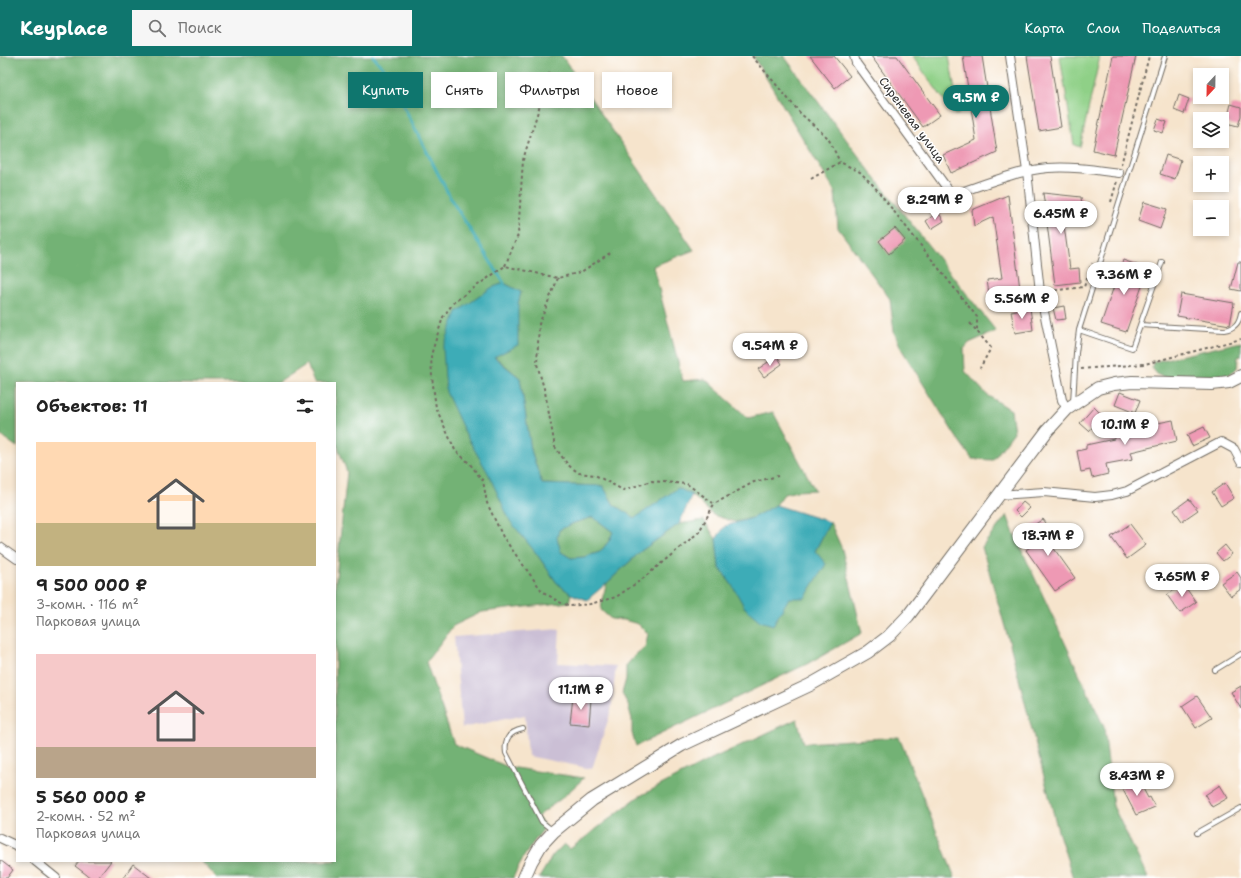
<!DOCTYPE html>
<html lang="ru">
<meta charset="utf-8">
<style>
body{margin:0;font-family:"Shantell Sans",sans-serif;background:#f6f6f6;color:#222;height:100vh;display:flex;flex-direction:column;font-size:15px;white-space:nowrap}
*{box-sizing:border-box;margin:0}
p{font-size:13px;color:#767676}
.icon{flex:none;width:22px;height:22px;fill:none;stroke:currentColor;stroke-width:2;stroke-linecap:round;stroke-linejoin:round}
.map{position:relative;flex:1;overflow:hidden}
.panel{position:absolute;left:16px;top:326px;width:320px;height:480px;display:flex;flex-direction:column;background:#fff;border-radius:0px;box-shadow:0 2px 6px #0003}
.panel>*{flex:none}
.banner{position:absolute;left:348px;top:16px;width:380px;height:36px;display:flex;gap:8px}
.needle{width:26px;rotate:202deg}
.buttons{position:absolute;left:1193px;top:12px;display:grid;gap:8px}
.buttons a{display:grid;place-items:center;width:36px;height:36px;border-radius:0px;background:#fff;box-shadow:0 2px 6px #0003;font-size:20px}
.price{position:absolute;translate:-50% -34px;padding:0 9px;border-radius:14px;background:#fff;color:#222;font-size:13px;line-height:26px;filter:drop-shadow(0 1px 2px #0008)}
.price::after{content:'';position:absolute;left:50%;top:24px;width:12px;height:9px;margin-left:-6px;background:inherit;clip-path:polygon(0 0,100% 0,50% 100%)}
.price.selected{background:#0f766e;color:#fff}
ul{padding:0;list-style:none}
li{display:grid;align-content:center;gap:8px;height:212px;padding:0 20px}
li span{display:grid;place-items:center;height:124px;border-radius:0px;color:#555}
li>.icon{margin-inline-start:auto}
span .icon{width:72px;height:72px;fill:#fffc;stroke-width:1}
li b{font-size:17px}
h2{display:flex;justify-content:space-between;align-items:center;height:48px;padding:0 20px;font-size:17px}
.tag{padding:0 14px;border-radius:0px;background:#fff;box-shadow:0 2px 6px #0003;font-size:14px;line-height:36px}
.tag.selected{background:#0f766e;color:#fff}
header{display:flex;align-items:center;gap:24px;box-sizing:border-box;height:56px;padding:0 20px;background:#0f766e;color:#fff}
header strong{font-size:19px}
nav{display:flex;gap:22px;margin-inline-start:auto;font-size:14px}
.search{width:280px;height:36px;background:#f6f6f6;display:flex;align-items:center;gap:10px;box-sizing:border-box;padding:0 14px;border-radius:0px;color:#767676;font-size:15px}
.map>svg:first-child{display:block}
.industrial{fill:#cbbfd5}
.green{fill:#8fd087;stroke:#5d7e59}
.forest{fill:#73b274;stroke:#4f6e50}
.water{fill:#3cacb7;stroke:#346c71;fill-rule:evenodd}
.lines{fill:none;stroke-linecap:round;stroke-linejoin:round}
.stream{stroke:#3cacb7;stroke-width:3}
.building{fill:#ee99b4}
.lane-casing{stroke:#726c63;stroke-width:6}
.street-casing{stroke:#726c63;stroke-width:10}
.secondary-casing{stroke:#726c63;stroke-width:14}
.path{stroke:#726c63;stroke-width:2;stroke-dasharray:3 3;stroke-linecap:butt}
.lane{stroke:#fff;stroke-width:4}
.street{stroke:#fff;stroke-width:8}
.secondary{stroke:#fff;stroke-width:12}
.labels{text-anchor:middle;stroke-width:3;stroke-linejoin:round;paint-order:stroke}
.street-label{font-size:12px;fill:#2b2b2b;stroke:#fff}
</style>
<header>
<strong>Keyplace</strong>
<div class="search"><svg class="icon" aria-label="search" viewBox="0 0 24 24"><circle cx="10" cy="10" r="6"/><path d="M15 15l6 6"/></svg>Поиск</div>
<nav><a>Карта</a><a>Слои</a><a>Поделиться</a></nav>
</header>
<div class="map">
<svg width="1241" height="822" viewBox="0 0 1241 822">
<rect width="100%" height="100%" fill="#fff"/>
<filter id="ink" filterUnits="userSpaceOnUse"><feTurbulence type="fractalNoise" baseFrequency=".025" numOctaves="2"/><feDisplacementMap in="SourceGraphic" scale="8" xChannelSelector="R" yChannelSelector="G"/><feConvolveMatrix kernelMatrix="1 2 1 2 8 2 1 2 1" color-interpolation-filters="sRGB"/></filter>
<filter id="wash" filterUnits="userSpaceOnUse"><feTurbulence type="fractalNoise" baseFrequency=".012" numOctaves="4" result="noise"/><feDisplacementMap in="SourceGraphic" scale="16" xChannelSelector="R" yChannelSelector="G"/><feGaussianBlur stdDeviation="0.9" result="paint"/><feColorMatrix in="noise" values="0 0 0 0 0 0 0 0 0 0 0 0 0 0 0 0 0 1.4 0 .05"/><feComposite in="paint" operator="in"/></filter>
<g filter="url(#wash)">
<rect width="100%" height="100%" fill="#f6e4cc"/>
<path class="industrial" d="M560,573L558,607L616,610L611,655L592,713L528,700L525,659L462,672L454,581Z"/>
<path class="green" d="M912,0H949L959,58L955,59Z
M1060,0H1100L1080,91L1074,89Z"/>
<path class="forest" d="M0,0H562L694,194L653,210L683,325L705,323L748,362L773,356L815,434L797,435L784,438L776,449L752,462L735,466L713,459L692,439L678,432L636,463L614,449L603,430L542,428L531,394L520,322L494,300L518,248L521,236L504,227L491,232L458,256L466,379L536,497L557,527L571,538L569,546L482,556L453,570L426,606L454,688L508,711L584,722L562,742L537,761L546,770C533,786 521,803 513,822H217L201,805H335V531L347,416L335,383V327H314L307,308L278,327H17V391L0,379Z
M753,0H784L872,118L996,275L969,287L964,293L965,315L987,339L1011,354L1014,376L993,404L972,403L955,379L902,294L894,276L890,243L838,172L835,136Z
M1241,286V300L1238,301L1237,312C1219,330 1188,322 1164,321L1158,319L1152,312L1153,306Z
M1007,459L1013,475L1104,671L1113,750L1148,822H1073L1058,775L1011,592L982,491Z
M593,461L613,476L609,485L600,496L584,501L571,502L561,496L556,482L559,474L574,467Z
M704,464L716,483L719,511L732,529L815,495L830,466L842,493L862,577L813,605L636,690L632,677V663L628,649L622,637L626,623V610L635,599L645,591L648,578L638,568L624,564L611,563L601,554L603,540L607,527L641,495L679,468Z
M797,663L804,687L899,681L955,822H539L553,799L564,788L570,793L638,741L709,704Z"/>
<path class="water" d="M504,227L521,236L518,248V289L494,301L520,322L531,394L542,428L603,430L614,449L635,462L678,432L692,439L679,468L641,495L607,527L587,544L571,538L557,527L536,497L510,465L488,417L466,379L446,336L443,292L457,256L491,232ZM593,461L613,476L609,485L600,496L584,501L571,502L561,496L557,482L559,474L574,467Z
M776,449L830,466L815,495L826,508L805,542H789L773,569L760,565L745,552L732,529L719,511L716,483L725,470L752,462Z"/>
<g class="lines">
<path class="stream" d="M373,0L394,25L403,49L452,145L504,227"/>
</g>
<g id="blocks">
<path class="building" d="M810,0H834L850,20L835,32Z
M871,0H897L940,59L923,71Z
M963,0H982L997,96L951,117L943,99L976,84Z
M1027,0H1050L1061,71L1039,75Z
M1113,0H1136L1114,99L1093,94Z
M1179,39L1189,43L1184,58L1174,54Z
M1231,48L1241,51V60L1238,70L1226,67Z
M1158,63L1167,66L1163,77L1154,74Z
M1166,99L1181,104L1175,123L1160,118Z
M1043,137L1081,141L1083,158L1062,155L1070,213L1079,212L1080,226L1055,229Z
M1008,139L1020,233L989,238L987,224L1002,222L993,161L974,170L972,154Z
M1144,146L1167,153L1160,173L1138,165Z
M938,156L944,165L931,173L926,165Z
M895,172L905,184L889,198L879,185Z
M1123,204L1148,213L1126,276L1101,268Z
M1238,206H1241V235L1231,233Z
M1181,238L1234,247L1230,269L1177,260Z
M1064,250L1066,263L1056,264L1053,252Z
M1030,252L1033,274L1015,277L1011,255Z
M777,300L782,308L764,321L758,313Z
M1120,336L1140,344L1135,357L1115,349Z
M1094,351L1103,360L1089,375L1080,367Z
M1173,364L1177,385L1131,396L1133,403L1106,408L1108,418L1092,422L1090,414L1081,416L1077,395L1086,393V389L1114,383V380L1119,379L1117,371L1136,367L1137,371Z
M1204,371L1210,382L1192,390L1187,379Z
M1225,427L1234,442L1221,450L1212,436Z
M1189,443L1198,454L1182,465L1174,454Z
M1023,446L1030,452L1021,461L1015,455Z
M1043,463L1052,475L1045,480L1075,522L1055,535L1026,494L1034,488L1025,475Z
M1130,468L1146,489L1127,503L1111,481Z
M1225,489L1232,498L1223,505L1216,497Z
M1237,516L1241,522V533L1231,540L1221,527Z
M1183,528L1196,546L1180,557L1167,539Z
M1241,630V653L1231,636Z
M1197,640L1212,662L1196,672L1182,650Z
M573,641L591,643L589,669L570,667Z
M1137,721L1148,742L1150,741L1155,751L1136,759L1121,730Z
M1220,729L1228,742L1212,751L1205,739Z
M0,804L13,814L7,822H0Z
M79,805H111L98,822H91L75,810Z
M133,808L151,822H123Z"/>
</g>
</g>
<g filter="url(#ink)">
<use href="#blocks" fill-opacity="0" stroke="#726c63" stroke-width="1"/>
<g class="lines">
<defs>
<path id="lane" d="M1140,269L1224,274C1234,273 1239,268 1241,257
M1079,274L1132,292L1162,206
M1073,346L1076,297L1079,274L1165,0
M1215,614L1241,598
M523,673C509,676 504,683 506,697L542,766L552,774
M1197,777L1241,752"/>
<path id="street" d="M854,0L856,7L952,139C983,129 1015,115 1048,112C1071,110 1096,114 1119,117
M1010,0L1027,115L1040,236L1062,344L1067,353
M998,439L1044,436L1095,441L1112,439L1127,435L1221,386L1234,393L1241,406
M0,491L17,503
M0,782L17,790
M35,805L56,822"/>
<path id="secondary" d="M524,822L531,806L541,789L554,775L592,744L682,689L810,629L868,596L889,580L908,560L1047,375L1067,353L1098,332L1114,328L1132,326L1212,328L1229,326L1241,320"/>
</defs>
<use href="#lane" class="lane-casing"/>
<use href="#street" class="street-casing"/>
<use href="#secondary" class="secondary-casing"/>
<path class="path" d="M752,0L801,58L828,82L840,106
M1121,109L1149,0
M811,123L840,106L860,116L874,130L977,261V276
M1111,146L1117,125
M610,197L581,216L558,222L505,210L454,246L443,261L431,299L432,321L436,352L455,394L470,408L483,425L487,447L503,481L542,535L559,546L570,550L590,548L616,541L641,524L699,476L714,448L754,426L778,420
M505,210L518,179L523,104L550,16
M558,222L539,268L537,308L545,336L555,391L568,409L579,417L595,419L623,434L652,425L687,428L713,447
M1049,235L1084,231L1092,207
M970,267L991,292L980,312
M1081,313L1145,308L1241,283"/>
<use href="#lane" class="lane"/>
<use href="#street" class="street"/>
<use href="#secondary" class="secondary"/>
</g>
</g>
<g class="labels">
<g class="street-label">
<text transform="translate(912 64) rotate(54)" y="4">Сиреневая улица</text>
</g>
</g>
</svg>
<div class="buttons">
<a><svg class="needle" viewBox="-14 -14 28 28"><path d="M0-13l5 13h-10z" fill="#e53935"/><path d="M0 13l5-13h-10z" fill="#767676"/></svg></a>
<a><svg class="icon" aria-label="layers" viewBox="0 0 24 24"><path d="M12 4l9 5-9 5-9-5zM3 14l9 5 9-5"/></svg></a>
<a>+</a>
<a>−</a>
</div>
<b class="price selected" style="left:976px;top:63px">9.5M ₽</b>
<b class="price" style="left:935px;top:165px">8.29M ₽</b>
<b class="price" style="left:1061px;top:179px">6.45M ₽</b>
<b class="price" style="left:1124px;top:240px">7.36M ₽</b>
<b class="price" style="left:1022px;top:264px">5.56M ₽</b>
<b class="price" style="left:770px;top:311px">9.54M ₽</b>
<b class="price" style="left:1125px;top:390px">10.1M ₽</b>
<b class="price" style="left:1048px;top:501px">18.7M ₽</b>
<b class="price" style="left:1182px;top:542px">7.65M ₽</b>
<b class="price" style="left:581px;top:655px">11.1M ₽</b>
<b class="price" style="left:1137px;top:741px">8.43M ₽</b>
<div class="banner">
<a class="tag selected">Купить</a>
<a class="tag">Снять</a>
<a class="tag">Фильтры</a>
<a class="tag">Новое</a>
</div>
<section class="panel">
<h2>Объектов: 11<svg class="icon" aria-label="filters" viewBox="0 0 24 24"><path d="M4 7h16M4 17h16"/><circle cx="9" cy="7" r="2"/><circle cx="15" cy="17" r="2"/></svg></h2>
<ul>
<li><span style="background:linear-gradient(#ffd9b3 65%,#c2b280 0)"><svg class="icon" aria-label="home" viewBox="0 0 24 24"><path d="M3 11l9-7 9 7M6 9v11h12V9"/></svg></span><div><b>9 500 000 ₽</b><p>3-комн. · 116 m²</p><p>Парковая улица</p></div></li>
<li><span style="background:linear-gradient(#f6c9c9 75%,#b9a48a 0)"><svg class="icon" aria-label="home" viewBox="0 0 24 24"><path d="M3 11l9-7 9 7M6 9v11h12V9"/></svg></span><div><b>5 560 000 ₽</b><p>2-комн. · 52 m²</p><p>Парковая улица</p></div></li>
</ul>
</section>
</div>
